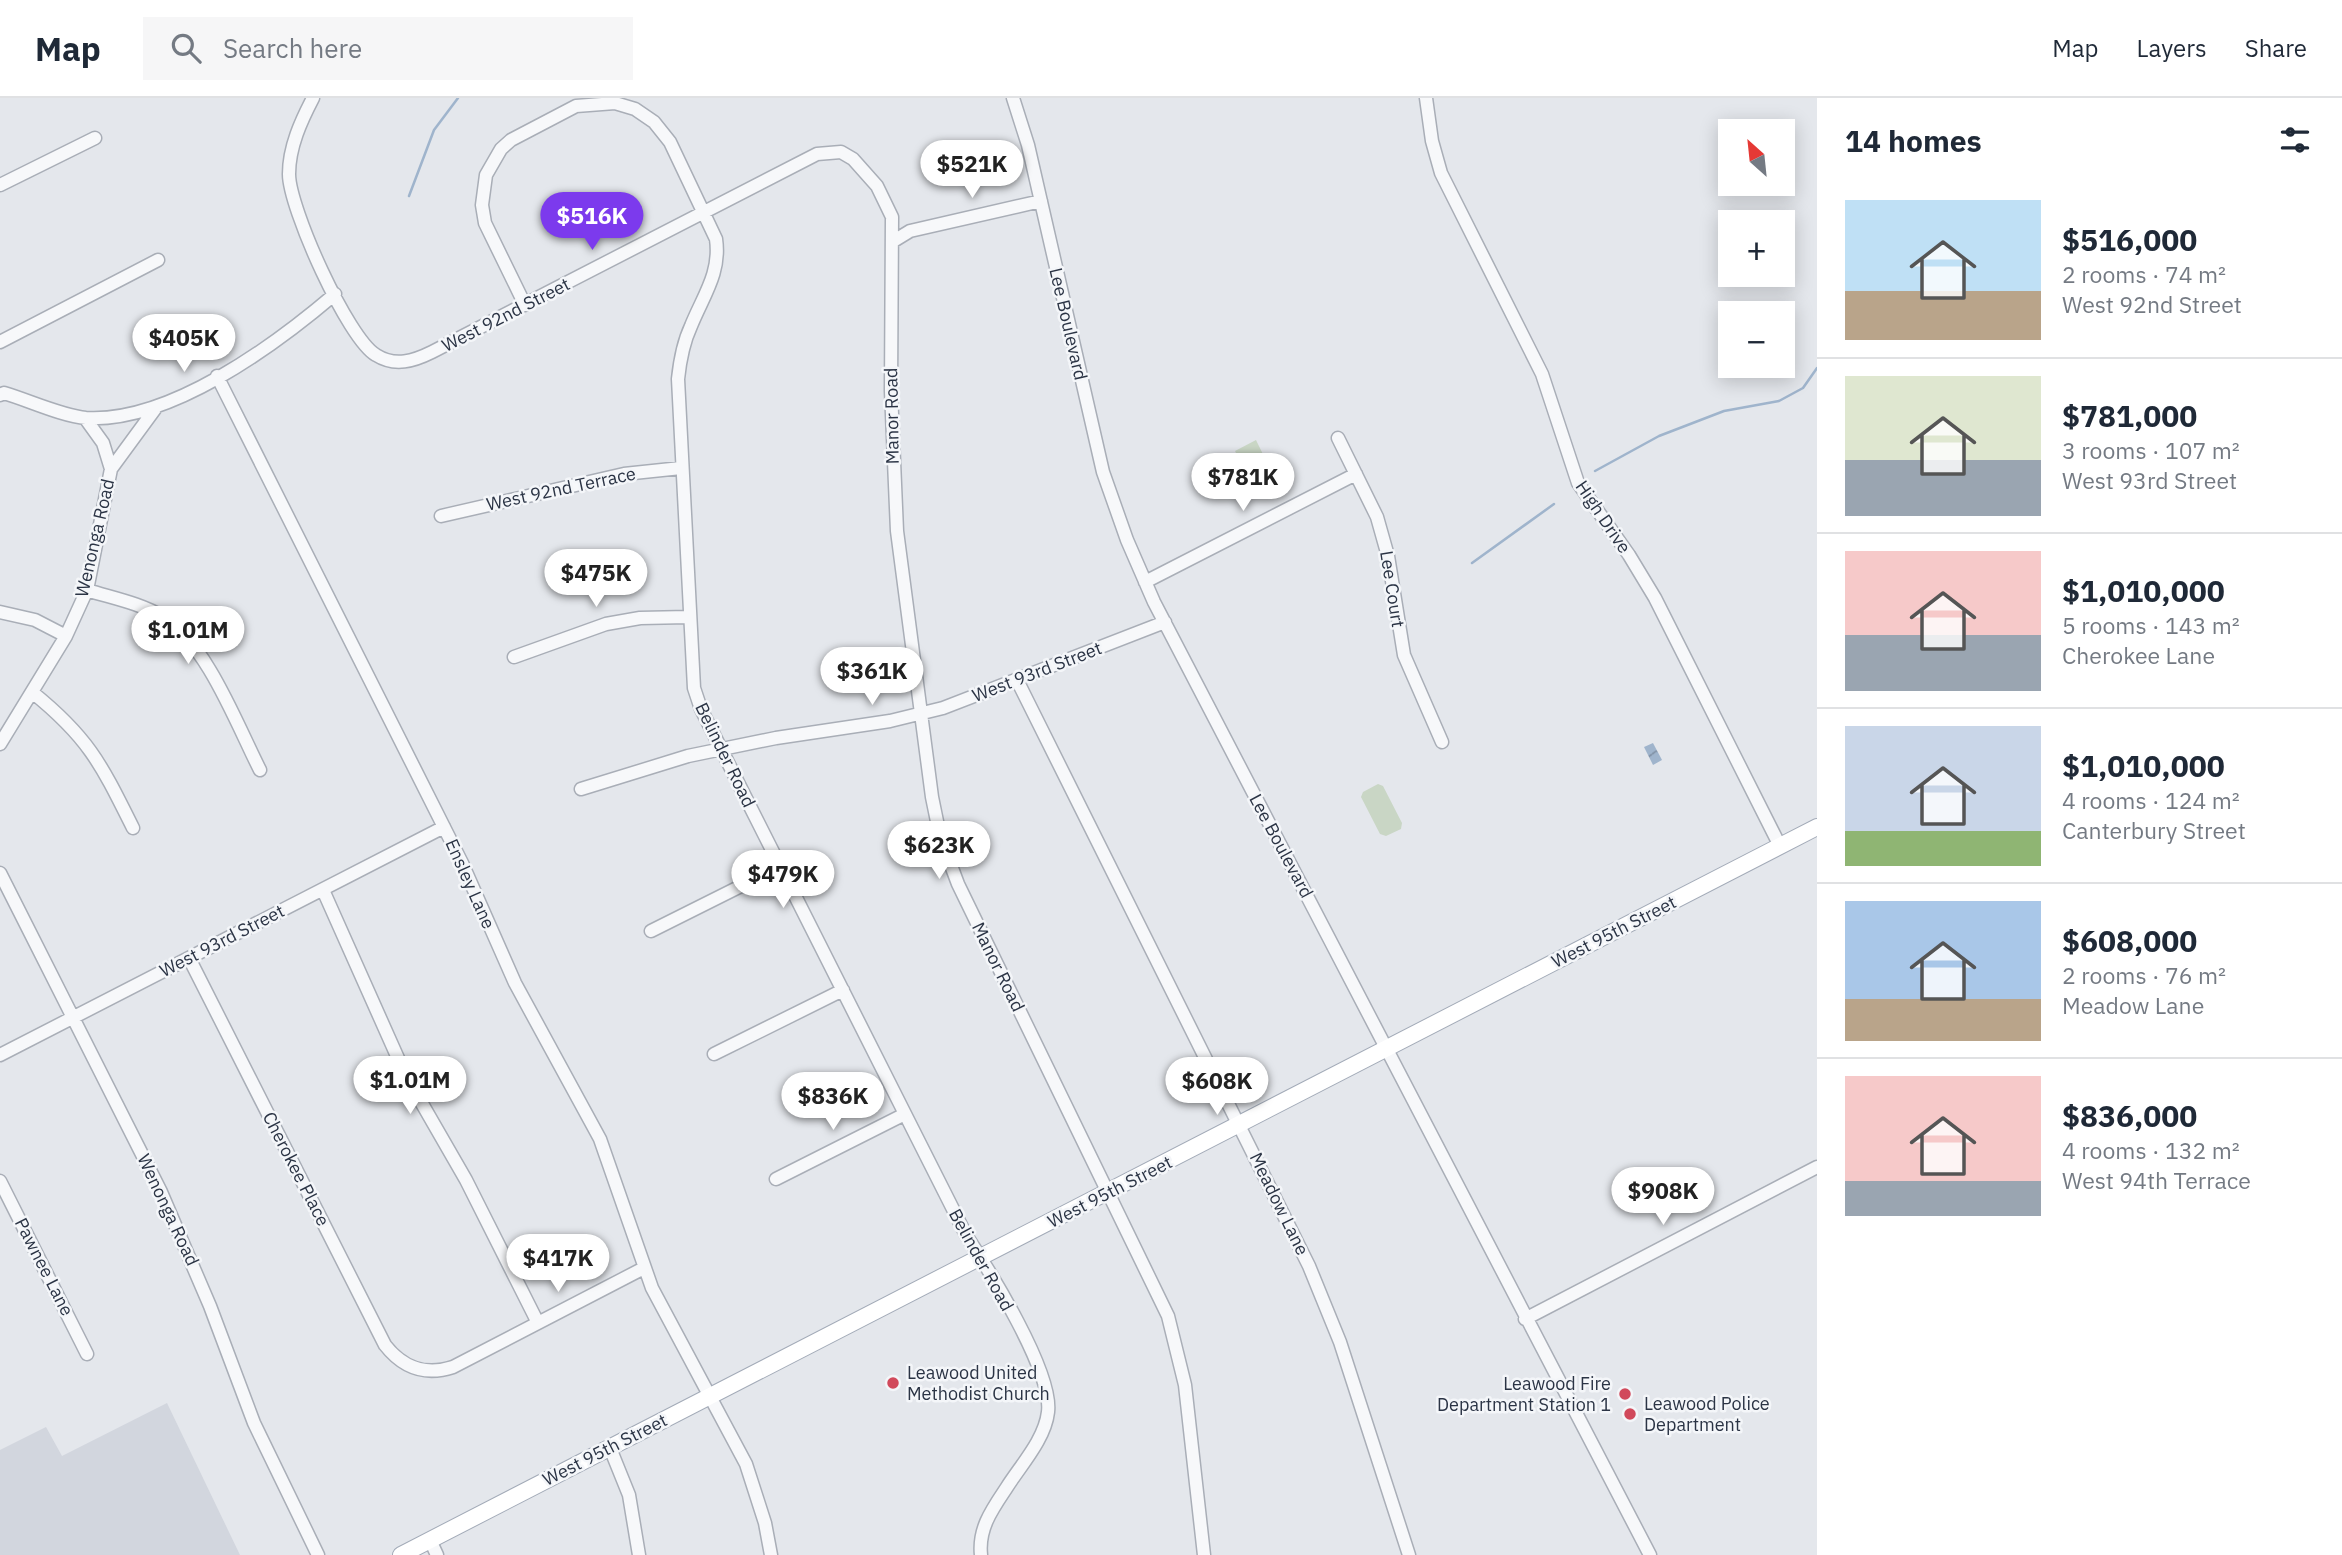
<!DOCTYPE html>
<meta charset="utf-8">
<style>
body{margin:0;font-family:"IBM Plex Sans",sans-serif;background:#f6f6f7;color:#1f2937;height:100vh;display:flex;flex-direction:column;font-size:26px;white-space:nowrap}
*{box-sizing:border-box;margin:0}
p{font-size:23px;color:#747a83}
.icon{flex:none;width:38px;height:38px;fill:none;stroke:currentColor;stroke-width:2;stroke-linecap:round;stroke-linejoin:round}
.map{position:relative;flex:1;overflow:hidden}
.panel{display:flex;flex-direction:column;background:#fff;width:525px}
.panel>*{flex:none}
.needle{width:46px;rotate:333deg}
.tools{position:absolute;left:1718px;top:21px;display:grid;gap:14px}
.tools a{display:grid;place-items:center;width:77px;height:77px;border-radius:0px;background:#fff;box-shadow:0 4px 18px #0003;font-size:35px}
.price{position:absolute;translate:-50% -60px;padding:0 16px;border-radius:24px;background:#fff;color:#222;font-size:23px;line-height:46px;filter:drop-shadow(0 2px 4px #0008)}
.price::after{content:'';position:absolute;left:50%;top:42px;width:21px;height:16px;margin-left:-10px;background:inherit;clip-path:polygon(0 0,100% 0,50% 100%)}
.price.current{background:#7c3aed;color:#fff}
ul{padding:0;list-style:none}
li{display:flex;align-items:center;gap:21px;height:175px;padding:0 28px}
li+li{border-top:2px solid #e0e1e3}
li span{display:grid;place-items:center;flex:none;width:196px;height:140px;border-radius:0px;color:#555}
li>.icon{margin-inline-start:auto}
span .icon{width:84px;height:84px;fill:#fffc;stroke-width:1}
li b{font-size:30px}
h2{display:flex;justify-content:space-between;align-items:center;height:84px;padding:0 28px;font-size:30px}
header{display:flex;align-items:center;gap:42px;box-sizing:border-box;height:98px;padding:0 35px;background:#fff;border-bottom:2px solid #e0e1e3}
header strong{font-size:33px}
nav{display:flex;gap:38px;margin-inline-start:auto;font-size:24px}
.search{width:490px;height:63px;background:#f6f6f7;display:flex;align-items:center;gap:18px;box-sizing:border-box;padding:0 24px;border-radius:0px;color:#747a83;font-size:26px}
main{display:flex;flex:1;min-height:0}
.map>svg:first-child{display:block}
.built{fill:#d2d6de}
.garden{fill:#c9d6c5}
.water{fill:url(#water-waves)}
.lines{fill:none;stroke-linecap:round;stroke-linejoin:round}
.stream{stroke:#9fb4cc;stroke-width:2.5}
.minor-casing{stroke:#a9aeb7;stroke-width:15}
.major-casing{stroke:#a3abb8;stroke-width:18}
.minor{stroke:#f7f8fa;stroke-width:12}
.major{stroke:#fff;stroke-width:16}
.poi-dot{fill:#d1495b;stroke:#f4f6f9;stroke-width:2.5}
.labels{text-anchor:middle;stroke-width:5;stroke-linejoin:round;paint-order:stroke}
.street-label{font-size:18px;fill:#2b3445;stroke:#f4f6f9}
.poi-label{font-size:18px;fill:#2b3445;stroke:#f4f6f9;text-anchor:start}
</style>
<header>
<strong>Map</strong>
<div class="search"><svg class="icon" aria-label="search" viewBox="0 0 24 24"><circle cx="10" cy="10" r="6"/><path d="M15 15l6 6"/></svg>Search here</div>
<nav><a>Map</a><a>Layers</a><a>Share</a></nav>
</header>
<main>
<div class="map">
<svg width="1817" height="1457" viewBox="0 0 1817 1457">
<defs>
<pattern id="water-waves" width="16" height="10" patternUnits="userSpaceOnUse" patternTransform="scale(1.75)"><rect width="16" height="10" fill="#9fb4cc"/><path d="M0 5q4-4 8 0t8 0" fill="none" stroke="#8293a7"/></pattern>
</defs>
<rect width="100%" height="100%" fill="#e4e7ec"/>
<path class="built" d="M167,1305L240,1457H0V1352L46,1329L62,1358Z"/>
<path class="garden" d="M1256,342L1278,387L1257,398L1235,353Z
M1378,686L1383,688L1402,725L1401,731L1386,738L1380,736L1361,699L1363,694Z"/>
<path class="water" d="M1653,645L1662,662L1653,667L1644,649Z"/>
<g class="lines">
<path class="stream" d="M409,98L434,32L458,0
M1595,373L1659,338L1724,313L1779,303L1803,290L1817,270
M1472,465L1554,406"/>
<defs>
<path id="minor" d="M313,0C301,23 289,49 289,76C289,110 348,241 376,257C395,269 414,263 432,254L817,56L841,54L853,61L877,88L892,119L891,293L897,433L932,699L940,738L958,786L1168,1218L1185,1287L1204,1457
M1013,0L1028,47L1103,374L1127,442L1154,504L1650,1457
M1426,0L1432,43L1441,75L1542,276L1578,385L1629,457L1655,500L1780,748
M0,87L95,40
M892,144L910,133L1041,103
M525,207L485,125L482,107L486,77L501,51L511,42L576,8L615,5L635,11L654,24L670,44L716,141C721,175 703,198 691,228C683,245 680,262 678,281L694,590L701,611L966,1137C989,1172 1053,1274 1048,1314C1045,1341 1021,1367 1007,1389C993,1410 978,1430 981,1457
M0,244L158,162
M217,278L462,765L515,885L600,1041L652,1190L746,1366L765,1425L771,1457
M0,297L4,295C28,302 62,318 86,320C169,325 274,248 335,196
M85,320L103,345L111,371
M1338,340L1377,419L1388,458L1404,557L1442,644
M441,418L624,376L681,370
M1145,484L1356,376
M87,492C112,500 140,505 163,519C207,546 237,627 260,672
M0,514L35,522L66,538
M514,559L606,526L640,520L688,519
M1017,582L1309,1168L1340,1244L1409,1457
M32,594C89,640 101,666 133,730
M0,646L66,538L87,492L111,371L155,311
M581,691L688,658L776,640L890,623L943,610L1165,524
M0,775L161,1094L210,1208L254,1325L318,1457
M323,792L405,976L466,1082L538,1225
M651,833L749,784L778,765
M189,860L385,1247C403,1270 425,1278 453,1269L644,1170
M714,956L843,892
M0,957L444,729
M776,1081L905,1016
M0,1083L87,1256
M1525,1221L1817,1069
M610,1350L629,1397L639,1457
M430,1442L437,1457"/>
<path id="major" d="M401,1457L1817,729"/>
</defs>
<use href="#minor" class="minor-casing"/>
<use href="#major" class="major-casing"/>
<use href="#minor" class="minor"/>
<use href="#major" class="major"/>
</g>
<g class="poi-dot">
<circle cx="893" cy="1285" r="7"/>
<circle cx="1625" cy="1296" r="7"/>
<circle cx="1630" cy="1316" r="7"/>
</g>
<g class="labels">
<g class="street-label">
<text transform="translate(506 217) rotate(-27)" y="6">West 92nd Street</text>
<text transform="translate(1068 226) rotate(77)" y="6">Lee Boulevard</text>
<text transform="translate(892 318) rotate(-91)" y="6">Manor Road</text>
<text transform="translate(561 391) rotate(-12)" y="6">West 92nd Terrace</text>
<text transform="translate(1603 419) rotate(56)" y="6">High Drive</text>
<text transform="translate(95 440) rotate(-77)" y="6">Wenonga Road</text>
<text transform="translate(1392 491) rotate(81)" y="6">Lee Court</text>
<text transform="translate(1037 574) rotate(-21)" y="6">West 93rd Street</text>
<text transform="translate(725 657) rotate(64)" y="6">Belinder Road</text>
<text transform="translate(1281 748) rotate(62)" y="6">Lee Boulevard</text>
<text transform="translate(470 786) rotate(66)" y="6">Ensley Lane</text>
<text transform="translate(1614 834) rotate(-27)" y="6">West 95th Street</text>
<text transform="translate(222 843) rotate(-27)" y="6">West 93rd Street</text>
<text transform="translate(998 869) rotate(64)" y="6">Manor Road</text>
<text transform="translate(296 1071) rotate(63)" y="6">Cherokee Place</text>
<text transform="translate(1110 1094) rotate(-27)" y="6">West 95th Street</text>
<text transform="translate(1279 1106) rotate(64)" y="6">Meadow Lane</text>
<text transform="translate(168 1112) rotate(65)" y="6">Wenonga Road</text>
<text transform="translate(981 1162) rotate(61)" y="6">Belinder Road</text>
<text transform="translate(44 1169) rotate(63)" y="6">Pawnee Lane</text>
<text transform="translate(605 1352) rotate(-27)" y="6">West 95th Street</text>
</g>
<g class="poi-label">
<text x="907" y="1281">Leawood United<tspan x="907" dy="21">Methodist Church</tspan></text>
<text x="1611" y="1292" text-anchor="end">Leawood Fire<tspan x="1611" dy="21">Department Station 1</tspan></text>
<text x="1644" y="1312">Leawood Police<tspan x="1644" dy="21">Department</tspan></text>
</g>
</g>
</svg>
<div class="tools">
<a><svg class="needle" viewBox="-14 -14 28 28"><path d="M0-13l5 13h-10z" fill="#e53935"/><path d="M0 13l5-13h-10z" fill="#747a83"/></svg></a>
<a>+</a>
<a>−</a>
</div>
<b class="price" style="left:972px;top:102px">$521K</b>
<b class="price current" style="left:592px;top:154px">$516K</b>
<b class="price" style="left:184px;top:276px">$405K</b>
<b class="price" style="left:1243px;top:415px">$781K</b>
<b class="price" style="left:596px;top:511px">$475K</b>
<b class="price" style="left:188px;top:568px">$1.01M</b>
<b class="price" style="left:872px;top:609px">$361K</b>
<b class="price" style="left:939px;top:783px">$623K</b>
<b class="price" style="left:783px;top:812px">$479K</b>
<b class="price" style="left:410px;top:1018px">$1.01M</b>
<b class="price" style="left:1217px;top:1019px">$608K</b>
<b class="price" style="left:833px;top:1034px">$836K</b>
<b class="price" style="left:1663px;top:1129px">$908K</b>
<b class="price" style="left:558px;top:1196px">$417K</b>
</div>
<section class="panel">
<h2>14 homes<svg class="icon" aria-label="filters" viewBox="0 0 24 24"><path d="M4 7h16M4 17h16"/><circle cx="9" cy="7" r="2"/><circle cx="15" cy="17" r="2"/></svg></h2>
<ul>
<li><span style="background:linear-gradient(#bfe0f5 65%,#b9a48a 0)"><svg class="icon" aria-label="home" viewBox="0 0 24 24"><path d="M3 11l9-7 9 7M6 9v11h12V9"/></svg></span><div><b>$516,000</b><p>2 rooms · 74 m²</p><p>West 92nd Street</p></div></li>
<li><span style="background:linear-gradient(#dfe7d0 60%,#9aa5b1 0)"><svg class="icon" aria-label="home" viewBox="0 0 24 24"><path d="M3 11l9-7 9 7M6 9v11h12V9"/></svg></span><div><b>$781,000</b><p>3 rooms · 107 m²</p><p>West 93rd Street</p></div></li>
<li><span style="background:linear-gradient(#f6c9c9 60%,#9aa5b1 0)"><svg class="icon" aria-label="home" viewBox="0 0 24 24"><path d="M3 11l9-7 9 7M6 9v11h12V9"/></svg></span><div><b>$1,010,000</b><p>5 rooms · 143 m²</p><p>Cherokee Lane</p></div></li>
<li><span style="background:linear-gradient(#c9d6e8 75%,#8fb573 0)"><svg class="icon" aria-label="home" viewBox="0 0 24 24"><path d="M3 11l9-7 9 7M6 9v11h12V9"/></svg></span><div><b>$1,010,000</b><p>4 rooms · 124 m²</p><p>Canterbury Street</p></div></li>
<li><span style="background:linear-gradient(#a9c7e8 70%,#b9a48a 0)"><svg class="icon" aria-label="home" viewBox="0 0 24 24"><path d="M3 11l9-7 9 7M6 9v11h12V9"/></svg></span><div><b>$608,000</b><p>2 rooms · 76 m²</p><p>Meadow Lane</p></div></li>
<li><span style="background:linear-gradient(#f6c9c9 75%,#9aa5b1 0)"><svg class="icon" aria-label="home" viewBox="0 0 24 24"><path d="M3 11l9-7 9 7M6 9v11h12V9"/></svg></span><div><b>$836,000</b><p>4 rooms · 132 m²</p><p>West 94th Terrace</p></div></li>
</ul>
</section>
</main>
